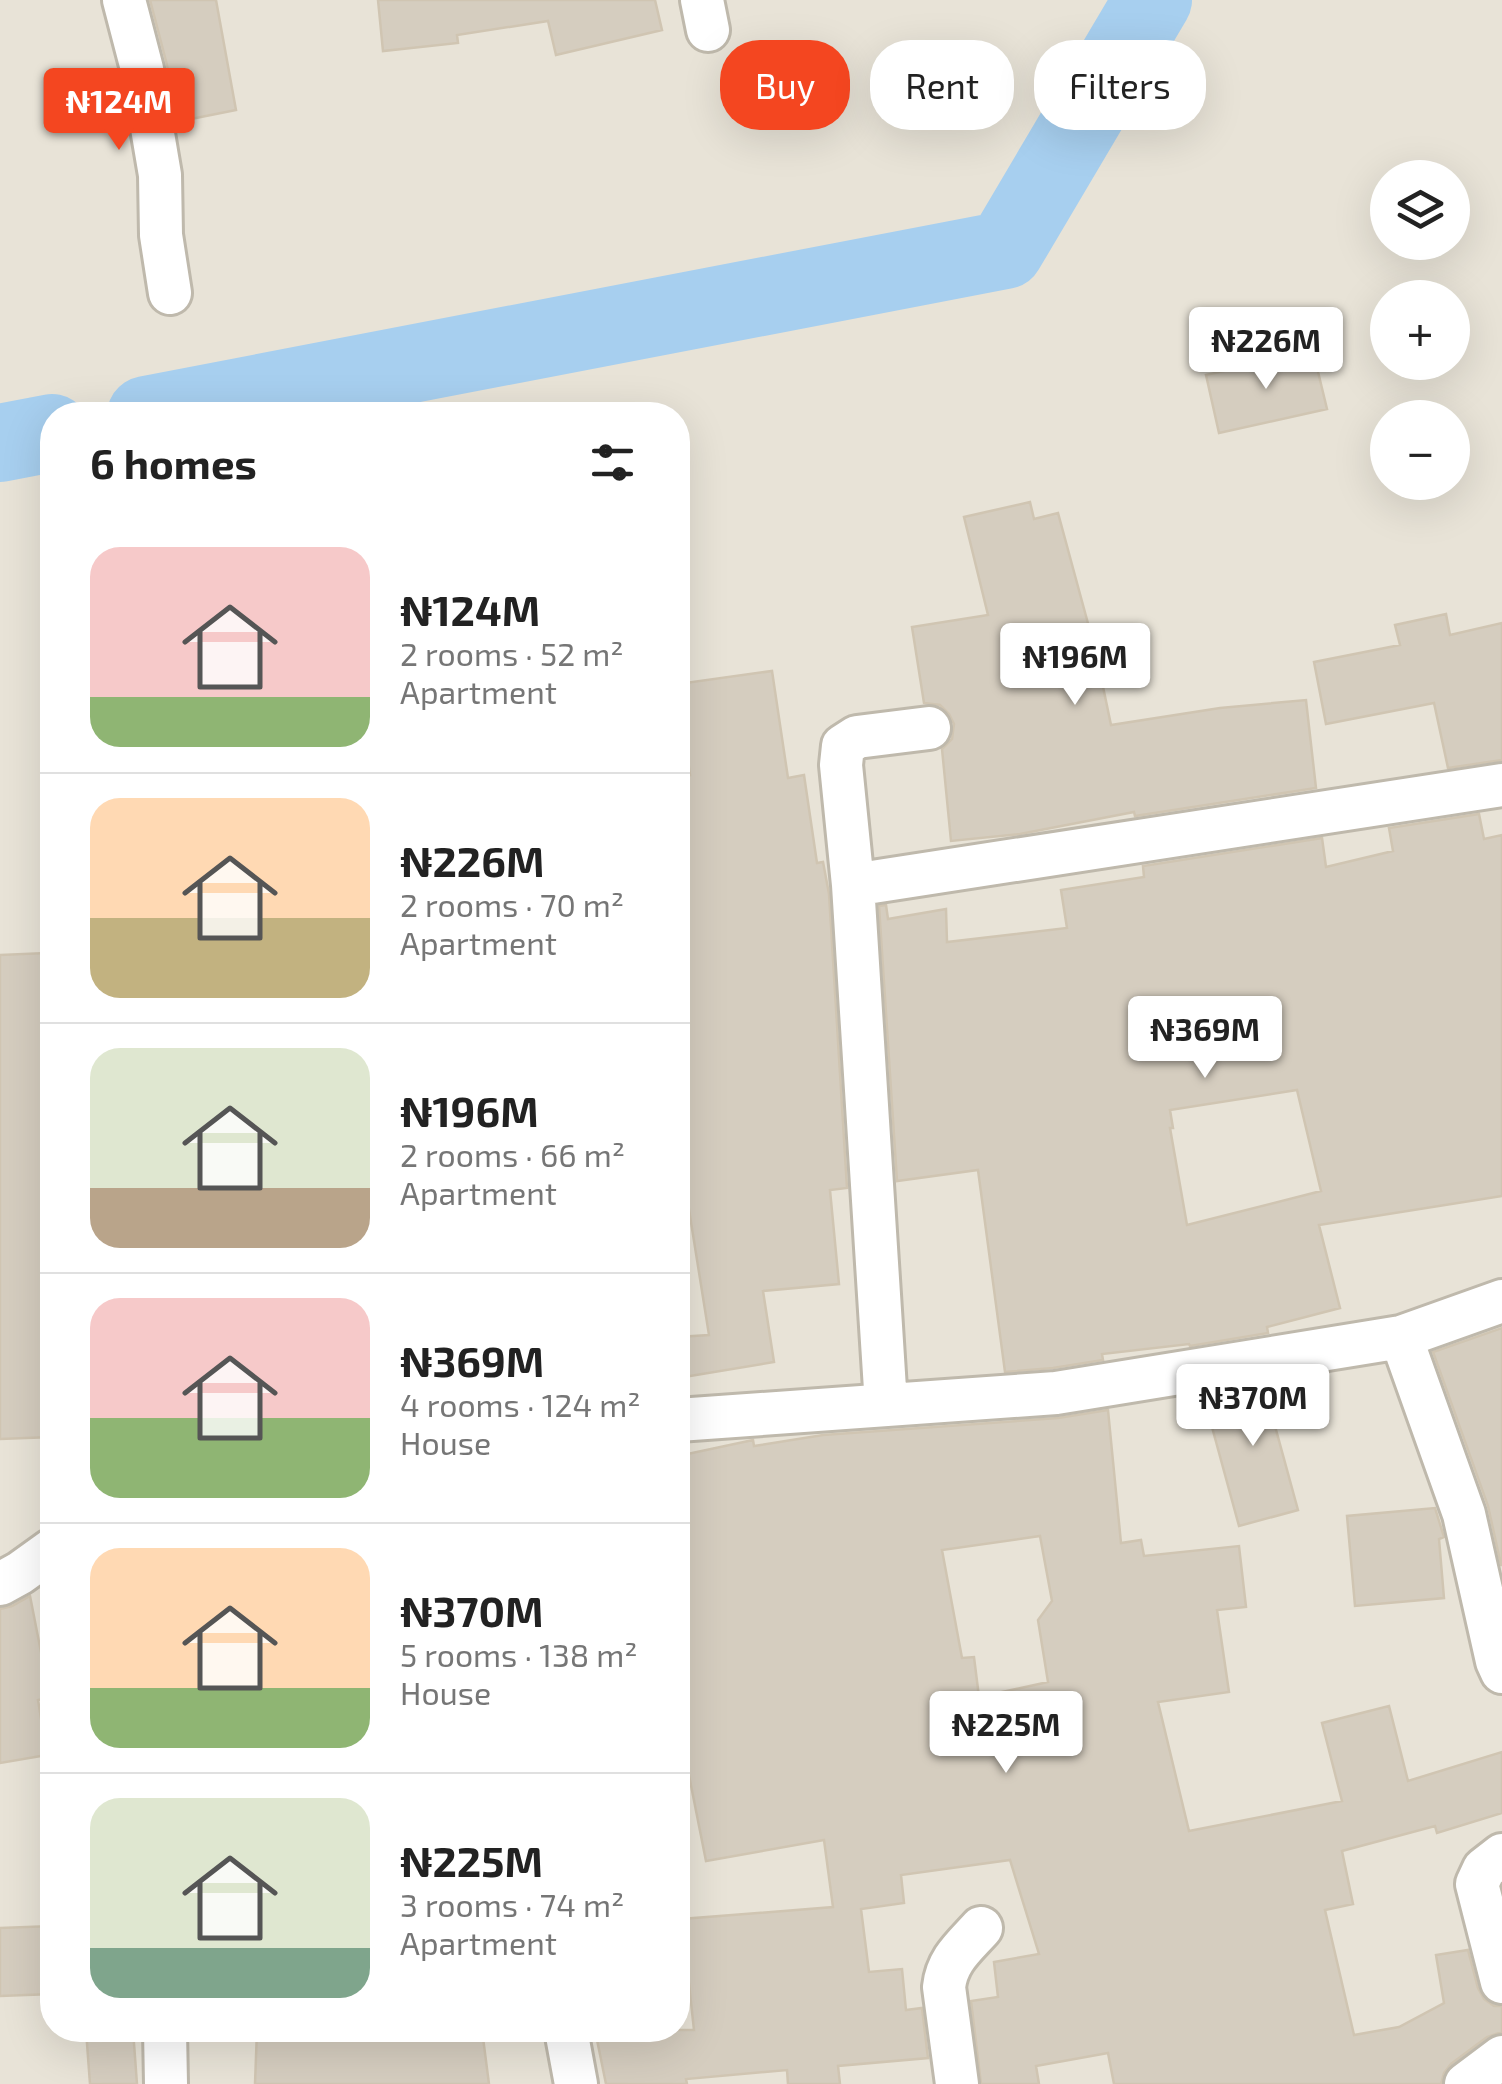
<!DOCTYPE html>
<meta charset="utf-8">
<style>
body{margin:0;font-family:"Exo 2",sans-serif;background:#f2f2f2;color:#222;height:100vh;display:flex;flex-direction:column;font-size:38px;white-space:nowrap}
*{box-sizing:border-box;margin:0}
p{font-size:32px;color:#767676}
.icon{flex:none;width:55px;height:55px;fill:none;stroke:currentColor;stroke-width:2;stroke-linecap:round;stroke-linejoin:round}
.map{position:relative;flex:1;overflow:hidden}
.side{position:absolute;left:40px;top:402px;width:650px;height:1640px;display:flex;flex-direction:column;background:#fff;border-radius:40px;box-shadow:0 10px 40px #0002}
.side>*{flex:none}
.banner{position:absolute;left:720px;top:40px;width:630px;height:90px;display:flex;gap:20px}
.buttons{position:absolute;left:1370px;top:160px;display:grid;gap:20px}
.buttons a{display:grid;place-items:center;width:100px;height:100px;border-radius:50%;background:#fff;box-shadow:0 10px 40px #0002;font-size:50px}
.price{position:absolute;translate:-50% -85px;padding:0 22px;border-radius:10px;background:#fff;color:#222;font-size:32px;line-height:65px;filter:drop-shadow(0 2px 5px #0008)}
.price::after{content:'';position:absolute;left:50%;top:60px;width:30px;height:22px;margin-left:-15px;background:inherit;clip-path:polygon(0 0,100% 0,50% 100%)}
.price.on{background:#f44620;color:#fff}
ul{padding:0;list-style:none}
li{display:flex;align-items:center;gap:30px;height:250px;padding:0 50px}
li+li{border-top:2px solid #e0e0e0}
li span{display:grid;place-items:center;flex:none;width:280px;height:200px;border-radius:30px;color:#555}
li>.icon{margin-inline-start:auto}
span .icon{width:120px;height:120px;fill:#fffc;stroke-width:1}
li b{font-size:42px}
h2{display:flex;justify-content:space-between;align-items:center;height:120px;padding:0 50px;font-size:42px}
.chip{padding:0 35px;border-radius:40px;background:#fff;box-shadow:0 10px 40px #0002;font-size:35px;line-height:90px}
.chip.on{background:#f44620;color:#fff}
.map>svg:first-child{display:block}
.residential{fill:#e8e3d7;fill-rule:evenodd}
.lines{fill:none;stroke-linecap:round;stroke-linejoin:round}
.river{stroke:#a7cfef;stroke-width:78}
.building{fill:#d5cdbf;stroke:#d0c5b2;stroke-width:2.5;fill-rule:evenodd}
.minor-casing{stroke:#bfb9ac;stroke-width:48}
.minor{stroke:#fff;stroke-width:42}
</style>
<div class="map">
<svg width="1502" height="2084" viewBox="0 0 1502 2084">
<rect width="100%" height="100%" fill="#f4f1e9"/>
<path class="residential" d="M0,0H1502V2084H0ZM1388,178H1452V242H1388ZM1388,298H1452V362H1388ZM52,415H678V2030H52ZM1388,418H1452V482H1388Z"/>
<g class="lines">
<path class="river" d="M146,415L1005,250L1153,0
M0,443L52,433"/>
</g>
<path class="building" d="M150,0H216L236,110L176,122L167,65Z
M378,0H655L662,30L556,55L548,21L457,35L458,43L383,51Z
M1313,351L1327,409L1219,433L1206,375Z
M1030,502L1034,519L1058,513L1096,653L1111,725L1220,708L1306,700L1316,788L1135,816L1134,812L1020,834L951,841L942,749L952,739L954,724L949,714L940,705L924,703L912,627L988,615L964,517Z
M1446,614L1450,635L1502,623V760L1448,768L1434,703L1326,724L1314,662L1400,645L1395,625Z
M772,671L788,778L804,775L817,863L823,862L829,894L847,1188L830,1190L839,1284L763,1291L774,1362L678,1378V1337L709,1335L683,1172H678V776L690,775L678,684Z
M1479,814L1484,839L1502,835V1196L1319,1225L1340,1308L1267,1327L1268,1333L1190,1346L1189,1344L1102,1354L1103,1360L1053,1368L1005,1372L978,1170L897,1181L879,906L886,905L888,919L946,909L947,942L1067,928L1061,890L1144,877L1143,866L1322,838L1326,867L1393,851L1389,828ZM1297,1090L1321,1191L1187,1225L1170,1128H1173L1170,1110Z
M46,953L52,1066V1437L0,1439V955Z
M1502,1328V1565H1501L1488,1506L1433,1352Z
M1282,1382L1293,1421L1275,1426L1298,1510L1239,1526L1203,1394Z
M1108,1410L1121,1543L1141,1540L1144,1556L1239,1546L1246,1607L1217,1610L1229,1692L1158,1702L1189,1831L1342,1801L1322,1723L1389,1706L1408,1781L1502,1752V1813L1437,1833L1435,1826L1342,1851L1353,1904L1325,1910L1354,2035L1399,2027L1444,2003L1436,1955L1468,1950L1478,1988L1484,1999L1494,2006H1502V2032L1487,2037L1451,2064L1444,2073L1441,2084H1114L1108,2053L1036,2066L1039,2084H981L971,2001L998,1997L994,1962L1039,1954L1010,1860L901,1875L904,1903L861,1909L869,1972L902,1969L906,2010L922,2008L928,2058L838,2066L840,2084H788L787,2070L686,2079L687,2084H606L595,2030H694L682,1919L833,1907L824,1840L706,1861L678,1720V1456L753,1440L754,1446L823,1435L1058,1418ZM1040,1536L1052,1601L1038,1620L1048,1682L979,1697L974,1657L962,1658L942,1550Z
M1435,1508L1444,1537L1439,1539L1444,1598L1355,1606L1347,1516Z
M30,1596L50,1698L38,1700L47,1755L0,1763V1609L12,1606Z
M52,1926V1994L0,1996V1928Z
M86,2030H133L137,2084H90Z
M257,2030H482L489,2084H255Z"/>
<g class="lines">
<defs>
<path id="minor" d="M124,0L142,69L160,175L161,235L170,293
M702,0L708,30
M853,885L1502,785
M1401,1337L1464,1514L1497,1661L1502,1672
M886,1405L853,885L841,765L843,746L857,737L929,728
M678,1420L1056,1393L1401,1337L1502,1301
M0,1584L20,1573L52,1550
M1502,1855L1484,1869L1477,1884L1502,1982
M165,2030L166,2084
M566,2030L576,2084
M957,2084L944,1987C947,1960 964,1947 981,1928
M1466,2084L1502,2057"/>
</defs>
<use href="#minor" class="minor-casing"/>
<use href="#minor" class="minor"/>
</g>
</svg>
<div class="buttons">
<a><svg class="icon" aria-label="layers" viewBox="0 0 24 24"><path d="M12 4l9 5-9 5-9-5zM3 14l9 5 9-5"/></svg></a>
<a>+</a>
<a>−</a>
</div>
<b class="price on" style="left:119px;top:153px">₦124M</b>
<b class="price" style="left:1266px;top:392px">₦226M</b>
<b class="price" style="left:1075px;top:708px">₦196M</b>
<b class="price" style="left:1205px;top:1081px">₦369M</b>
<b class="price" style="left:1253px;top:1449px">₦370M</b>
<b class="price" style="left:1006px;top:1776px">₦225M</b>
<div class="banner">
<a class="chip on">Buy</a>
<a class="chip">Rent</a>
<a class="chip">Filters</a>
</div>
<section class="side">
<h2>6 homes<svg class="icon" aria-label="filters" viewBox="0 0 24 24"><path d="M4 7h16M4 17h16"/><circle cx="9" cy="7" r="2"/><circle cx="15" cy="17" r="2"/></svg></h2>
<ul>
<li><span style="background:linear-gradient(#f6c9c9 75%,#8fb573 0)"><svg class="icon" aria-label="home" viewBox="0 0 24 24"><path d="M3 11l9-7 9 7M6 9v11h12V9"/></svg></span><div><b>₦124M</b><p>2 rooms · 52 m²</p><p>Apartment</p></div></li>
<li><span style="background:linear-gradient(#ffd9b3 60%,#c2b280 0)"><svg class="icon" aria-label="home" viewBox="0 0 24 24"><path d="M3 11l9-7 9 7M6 9v11h12V9"/></svg></span><div><b>₦226M</b><p>2 rooms · 70 m²</p><p>Apartment</p></div></li>
<li><span style="background:linear-gradient(#dfe7d0 70%,#b9a48a 0)"><svg class="icon" aria-label="home" viewBox="0 0 24 24"><path d="M3 11l9-7 9 7M6 9v11h12V9"/></svg></span><div><b>₦196M</b><p>2 rooms · 66 m²</p><p>Apartment</p></div></li>
<li><span style="background:linear-gradient(#f6c9c9 60%,#8fb573 0)"><svg class="icon" aria-label="home" viewBox="0 0 24 24"><path d="M3 11l9-7 9 7M6 9v11h12V9"/></svg></span><div><b>₦369M</b><p>4 rooms · 124 m²</p><p>House</p></div></li>
<li><span style="background:linear-gradient(#ffd9b3 70%,#8fb573 0)"><svg class="icon" aria-label="home" viewBox="0 0 24 24"><path d="M3 11l9-7 9 7M6 9v11h12V9"/></svg></span><div><b>₦370M</b><p>5 rooms · 138 m²</p><p>House</p></div></li>
<li><span style="background:linear-gradient(#dfe7d0 75%,#7fa58c 0)"><svg class="icon" aria-label="home" viewBox="0 0 24 24"><path d="M3 11l9-7 9 7M6 9v11h12V9"/></svg></span><div><b>₦225M</b><p>3 rooms · 74 m²</p><p>Apartment</p></div></li>
</ul>
</section>
</div>
